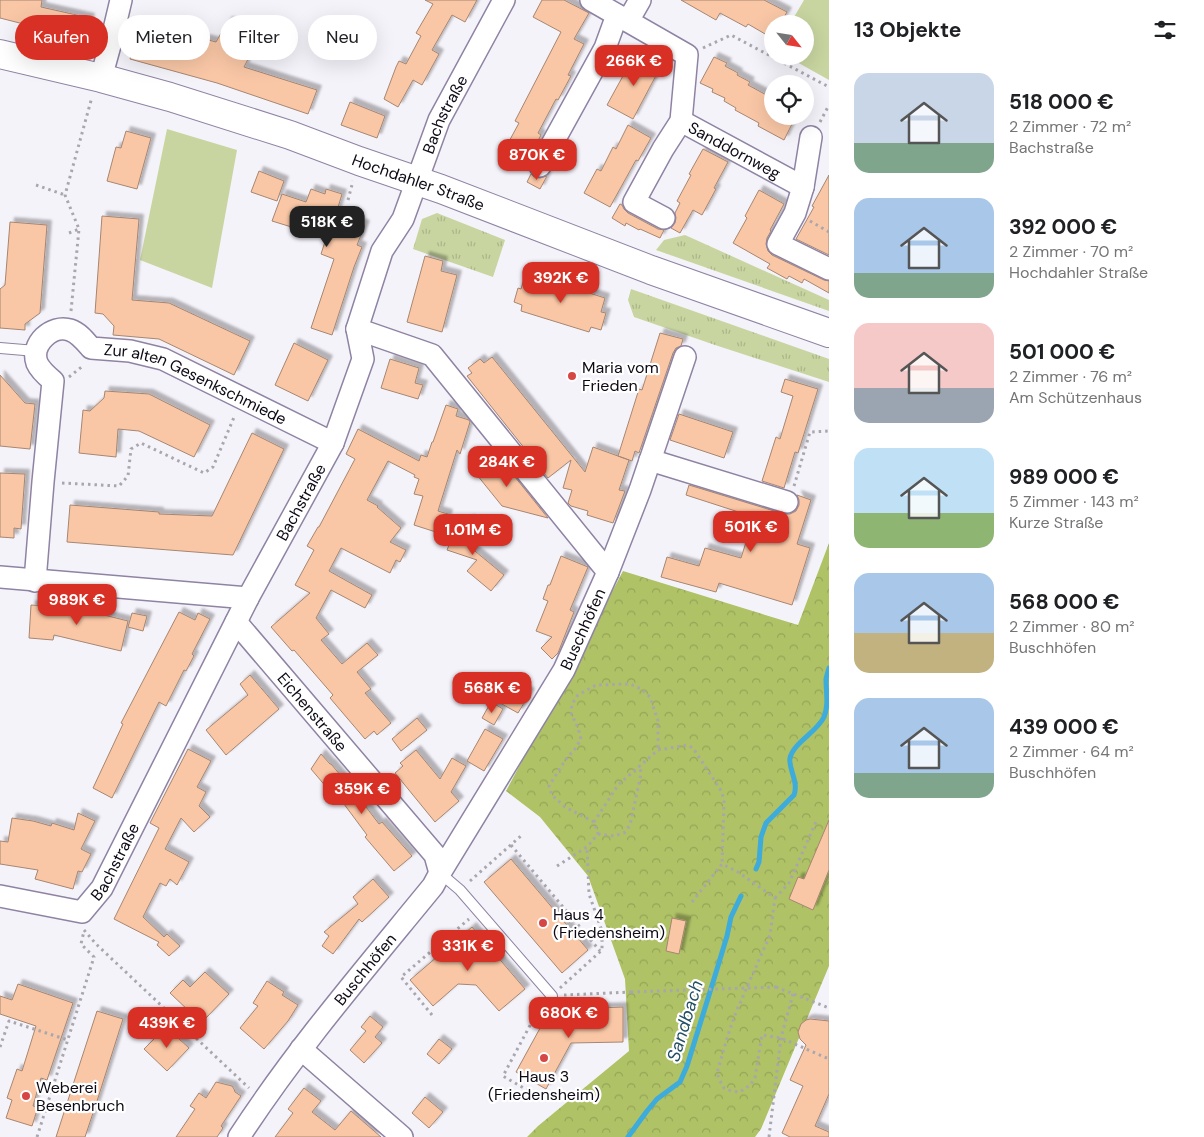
<!DOCTYPE html>
<html lang="de">
<meta charset="utf-8">
<style>
body{margin:0;font-family:"DM Sans",sans-serif;background:#f2f2f2;color:#202124;height:100vh;display:flex;flex-direction:column;font-size:19px;white-space:nowrap}
*{box-sizing:border-box;margin:0}
p{font-size:16px;color:#757577}
.icon{flex:none;width:28px;height:28px;fill:none;stroke:currentColor;stroke-width:2;stroke-linecap:round;stroke-linejoin:round}
.map{position:relative;flex:1;overflow:hidden}
.panel{display:flex;flex-direction:column;background:#fff;width:375px}
.panel>*{flex:none}
.hud{position:absolute;left:15px;top:15px;width:475px;height:45px;display:flex;gap:10px}
.needle{width:32px;rotate:120deg}
.buttons{position:absolute;left:764px;top:15px;display:grid;gap:10px}
.buttons a{display:grid;place-items:center;width:50px;height:50px;border-radius:50%;background:#fff;box-shadow:0 5px 20px #0002;font-size:25px}
.price{position:absolute;translate:-50% -42px;padding:0 11px;border-radius:10px;background:#d93025;color:#fff;font-size:16px;line-height:32px;filter:drop-shadow(0 1px 2px #0008)}
.price::after{content:'';position:absolute;left:50%;top:30px;width:15px;height:11px;margin-left:-8px;background:inherit;clip-path:polygon(0 0,100% 0,50% 100%)}
.price.current{background:#222;color:#fff}
ul{padding:0;list-style:none}
li{display:flex;align-items:center;gap:15px;height:125px;padding:0 25px}
li span{display:grid;place-items:center;flex:none;width:140px;height:100px;border-radius:15px;color:#555}
li>.icon{margin-inline-start:auto}
span .icon{width:60px;height:60px;fill:#fffc;stroke-width:1}
li b{font-size:21px}
h2{display:flex;justify-content:space-between;align-items:center;height:60px;padding:0 25px;font-size:21px}
.pill{padding:0 18px;border-radius:22px;background:#fff;box-shadow:0 5px 20px #0002;font-size:18px;line-height:45px}
.pill.current{background:#d93025;color:#fff}
main{display:flex;flex:1;min-height:0}
.map>svg:first-child{display:block}
.grass{fill:url(#grass-tufts)}
.forest{fill:url(#forest-crowns)}
.park{fill:#c8d5a0}
.lines{fill:none;stroke-linecap:round;stroke-linejoin:round}
.stream{stroke:#3dabdb;stroke-width:5}
.building{fill:#f9c7a6;stroke:#a68671;filter:url(#shadow)}
.lane-casing{stroke:#8f83a3;stroke-width:12}
.street-casing{stroke:#8f83a3;stroke-width:24}
.secondary-casing{stroke:#8f83a3;stroke-width:30}
.path{stroke:#a9a6ae;stroke-width:3;stroke-dasharray:2.5 4;stroke-linecap:butt}
.lane{stroke:#fff;stroke-width:10}
.street{stroke:#fff;stroke-width:21}
.secondary{stroke:#fff;stroke-width:28}
.path-bridge{stroke:#a9a6ae;stroke-width:3;stroke-dasharray:2.5 4;stroke-linecap:butt}
.poi-dot{fill:#d54644;stroke:#fff;stroke-width:2}
.labels{text-anchor:middle;stroke-width:4.5;stroke-linejoin:round;paint-order:stroke}
.street-label{font-size:16px;fill:#0d0914;stroke:#fff}
.poi-label{font-size:16px;fill:#0d0914;stroke:#fff;text-anchor:start}
.water-label{font-size:18px;font-style:italic;fill:#245065;stroke:#fff}
</style>
<main>
<div class="map">
<svg width="829" height="1137" viewBox="0 0 829 1137">
<defs>
<pattern id="grass-tufts" width="24" height="20" patternUnits="userSpaceOnUse" patternTransform="scale(1.25)"><rect width="24" height="20" fill="#c8d5a0"/><path d="M3 7l-1-3M5 7V3M7 7l1-3M15 17l-1-3M17 17v-4M19 17l1-3" fill="none" stroke="#abb689"/></pattern>
<pattern id="forest-crowns" width="20" height="18" patternUnits="userSpaceOnUse" patternTransform="scale(1.25)"><rect width="20" height="18" fill="#afc266"/><path d="M2 6a3 3 0 1 1 6 0M12 15a3 3 0 1 1 6 0" fill="none" stroke="#95a558"/></pattern>
<filter id="shadow"><feDropShadow dx="4.5" dy="-4.5" stdDeviation="1" flood-color="#0004"/></filter>
</defs>
<rect width="100%" height="100%" fill="#f5f3fa"/>
<path class="grass" d="M437,213L505,240L493,277L413,249L422,219Z
M685,235L829,300V311L656,250L664,240Z
M631,289L829,359V382L715,345L634,317L628,300Z"/>
<path class="forest" d="M829,543V966L761,1129L755,1137H527L538,1126L629,1051L625,979L588,876L540,817L506,791L623,571L798,625Z"/>
<path class="park" d="M804,0H829V80L786,56H805V24H790Z
M167,129L237,150L212,288L140,260Z"/>
<g class="lines">
<path class="stream" d="M756,869L759,862L761,837L766,823L794,795C799,782 788,768 790,758C793,743 817,732 824,717C829,704 826,693 826,679C827,675 828,671 829,668
M628,1137L647,1111L657,1099L680,1082L687,1066L714,979L727,936L731,917L741,896"/>
</g>
<path class="building" d="M0,0H42L41,7L90,18L83,47L58,41L59,33L0,18Z
M425,0H477L465,22L452,15L432,50L439,54L422,85L413,80L398,107L384,99L396,67L399,61L406,64L421,36L416,33L433,4Z
M542,0H564L589,13L574,39L584,44L568,75L571,76L558,100L556,99L538,133L541,135L523,170L500,158L519,123L515,121L561,32L533,17Z
M681,0H764L787,12L780,24H772V38L748,24L746,27L720,13L716,20Z
M228,21L260,36L244,67L317,90L308,114L217,83L130,59L137,34L201,53L205,39L216,42Z
M635,54L660,68L633,119L607,105Z
M714,57L727,63L725,66L738,73L737,75L750,82L748,85L772,98V116H796L784,140L758,126L759,123L735,110L736,108L724,101L725,98L712,92L713,89L700,83Z
M350,102L385,116L377,138L341,125Z
M628,125L651,138L638,161L636,160L610,207L584,193L597,169L601,171L613,147L616,149Z
M126,131L151,138L137,189L107,181L116,147L121,148Z
M703,149L728,162L714,188L716,189L702,215L693,210L680,233L671,228L675,223L676,218L675,213L680,203L677,201L691,175L689,174Z
M259,171L284,181L277,201L251,192Z
M531,174L534,177L540,178L547,176L540,189L527,182Z
M829,175V255L796,239L814,207L812,206Z
M311,189L325,194L326,189L342,194L336,214L365,225L357,245L362,247L354,267L332,335L311,328L334,259L321,254L331,223L304,214L298,229L272,221L282,194L306,202Z
M759,190L784,204L770,230L771,231L767,238L766,244L768,251L772,255L824,280L829,281V293L804,279L802,283L789,276L787,279L767,268L770,264L733,243L747,218L745,216Z
M620,204L622,205L624,209L628,213L658,229L664,230L660,238L640,229L639,230L626,223L625,226L612,218Z
M102,216L139,219L132,300L169,303L250,341L234,375L159,339L113,335L114,326L103,314L95,313Z
M10,222L47,225L40,313L25,324V330L0,328V289L5,285Z
M425,256L443,261L441,271L457,275L442,332L407,322Z
M526,273L605,298L601,312L606,313L601,330L591,327L589,332L521,311L522,305L514,302L518,288L521,289Z
M660,333L683,339L681,346L676,348L673,353L639,453L635,451L632,461L618,456L639,389L642,390Z
M294,343L328,360L308,401L275,385Z
M492,357L585,472L593,447L629,460L619,490L625,491L613,523L587,515L588,511L571,506L568,503L572,490L563,488L571,460L548,478L467,376L472,373L468,368L480,359L484,363Z
M390,359L419,368L415,383L423,385L418,399L381,388Z
M0,375L25,403L35,404L30,449L0,446Z
M785,379L818,389L798,453L795,452L784,488L762,481L776,437L780,439L793,396L781,392Z
M105,391L149,394L210,425L194,457L139,431L118,429L116,457L79,453L83,410L90,411L104,398Z
M446,405L458,409L456,416L469,420L470,422L460,454L457,450L438,511L448,514L442,534L414,525L423,496L414,494L419,479L414,477L415,475L388,461L367,500L378,506L377,507L401,528L390,542L406,550L400,562L396,560L390,573L341,548L329,571L372,595L365,608L331,590L316,618L329,634L321,640L342,664L367,643L378,655L357,672L371,689L365,693L391,723L377,735L374,731L365,739L330,698L333,695L294,650L292,651L271,627L310,593L295,585L314,550L307,546L318,527H319L355,459L346,454L358,429L419,461L421,455L427,457L432,442H433Z
M679,414L733,432L724,458L670,440Z
M252,433L284,449L233,555L67,542L70,505L159,512V514L212,516Z
M485,459L493,468L502,461L548,518L502,506L473,470Z
M0,473L25,474L21,529L14,528V538L0,537Z
M689,485L784,514H790L796,511L799,505V500L797,495L811,500L797,544L810,548L792,605L719,583L716,592L661,577L667,557L699,566L705,548L741,558L754,517L686,495Z
M470,519L478,530L464,542L504,575L491,591L467,571L477,560L447,550L449,545L441,542Z
M561,556L588,567L570,610L574,612L558,653L552,659L541,648L552,637L536,631L548,601L543,599L548,585H550Z
M31,605L76,608L128,621L121,651L54,635L53,640L29,638Z
M179,612L195,620L198,613L210,619L192,654L194,656L186,671L184,670L166,706L159,702L112,798L93,788L123,724L121,723Z
M132,613L147,616L143,631L128,627Z
M250,675L279,709L226,755L206,730L248,695L240,684Z
M512,683L530,693L518,713L500,703Z
M491,702L503,709L494,725L482,718Z
M417,718L427,730L401,751L392,739Z
M485,729L503,739L484,771L467,761Z
M188,749L211,761L197,787L206,792L199,806L210,817L194,832L181,818L165,849L189,862L177,885L170,879L166,886L160,883L143,917L164,937L167,934L180,946L169,956L157,945L159,942L114,919L159,828L150,823Z
M416,750L440,779L452,758L466,766L451,792L459,801L435,822L395,773L403,766L400,763Z
M321,754L330,764H331L353,790L379,824L382,822L412,856L394,871L365,837L367,835L341,800L339,802L311,769Z
M78,813L95,821L81,849L91,854L82,872L78,871L73,889L35,879L38,870L0,864V841L8,842L12,818L33,821L51,826L52,823L74,830Z
M829,820V870L813,910L789,899L798,877L804,879Z
M511,859L588,950L562,973L484,882Z
M373,879L389,897L362,922L359,919L333,954L322,946L329,936L324,932L358,904L353,897Z
M672,918L686,921L679,954L666,951Z
M472,927L525,989L499,1011L476,985L458,984L433,1006L410,980Z
M205,972L229,994L206,1018L196,1008L191,1013L170,993L183,980L190,987Z
M267,981L284,992L282,995L298,1005L288,1021L264,1049L240,1028L258,1006L253,1003Z
M18,984L73,1003L47,1080L41,1078L33,1106L38,1107L32,1126L6,1118L12,1100L7,1098L17,1069L22,1071L36,1026L0,1014V996L12,1000Z
M623,1007V1042L571,1043L546,1089L516,1072L550,1010Z
M97,1011L123,1019L98,1098L85,1137H56Z
M370,1016L383,1027L375,1037L382,1043L364,1063L350,1050L366,1031L361,1027Z
M810,1019L829,1021V1094L815,1126L829,1132V1137H790L782,1133L803,1086L790,1080L806,1045L800,1039L798,1032L801,1024L806,1020Z
M166,1027L189,1048L167,1071L144,1049Z
M439,1039L452,1049L439,1064L427,1054Z
M216,1082L232,1086L234,1089L235,1092L241,1096L221,1126L223,1128L217,1137H176L195,1109L190,1106L199,1093L206,1098Z
M304,1088L321,1101L312,1112L335,1130L351,1111L381,1137H275L293,1113L288,1109Z
M425,1097L443,1112L429,1128L412,1113Z"/>
<g class="lines">
<defs>
<path id="lane" d="M0,348L36,351
M440,873L460,890L552,996"/>
<g id="street">
<path d="M591,0L687,55L681,121L663,149L634,202L664,218"/>
<path d="M628,21L640,0"/>
<path d="M101,78L112,38L121,0"/>
<path id="s1" d="M681,121L803,187"/>
<path d="M811,137L803,187L795,213L778,244L829,269"/>
<path d="M540,166L605,48L617,15"/>
<path d="M357,329L432,355L608,572"/>
<path d="M650,460L787,502"/>
<path d="M0,577L248,598"/>
<path id="s2" d="M35,581L43,482L53,381C47,376 40,370 37,363C30,344 52,324 70,330C79,333 85,341 91,348L130,351L163,359L333,443"/>
<path id="s3" d="M236,622L435,855L440,873"/>
<path id="s4" d="M0,896L82,912L102,888L248,598L333,443L363,359L357,329L382,251L403,219L439,120L504,0"/>
<path d="M301,1049L402,1137"/>
<path id="s5" d="M239,1137C297,1048 366,968 433,886L440,873L564,670L608,572L640,490L685,357"/>
</g>
<g id="secondary">
<path id="s6" d="M0,54L101,78L170,97L290,135L359,161L441,189L651,270L829,333"/>
</g>
</defs>
<use href="#lane" class="lane-casing"/>
<use href="#street" class="street-casing"/>
<use href="#secondary" class="secondary-casing"/>
<path class="path" d="M703,48L731,35L829,87
M820,122L829,105
M36,185L65,195
M348,200L353,181
M810,221L829,232
M69,233L79,229
M71,311L79,229L65,195L92,97
M69,377L84,365
M62,483L119,486L128,476L131,449L141,443L204,473L213,467L235,415
M794,486L810,432L829,431
M594,822L565,807L552,795L549,786L566,759L575,749L581,739L578,728L571,713L572,704L578,695L596,685L630,684L641,689L650,697L658,721V750
M598,834L614,836L624,833L630,825L641,774L640,765
M511,845L600,951
M557,866L587,847L598,834L594,822L618,785L658,750L687,745L693,748L722,792L724,802L722,864
M470,881L522,835
M775,898L789,883L816,822
M692,902L722,864L738,872L775,898L770,935L736,1012L728,1035L717,1073L720,1081L724,1088L731,1091L740,1092L750,1085L755,1078L762,1035L781,1038L829,1059
M84,930L96,944L249,1088
M776,987L829,1008
M560,988L602,950V931L589,894L587,847
M564,995L631,992
M432,1015L401,977L469,919
M0,1047L9,1021L68,1040
M534,1094L503,1076L542,1003
M37,1137L94,957L81,944L84,931
M769,1137L781,1038L793,994"/>
<use href="#lane" class="lane"/>
<use href="#street" class="street"/>
<use href="#secondary" class="secondary"/>
<path class="path-bridge" d="M631,992L776,987"/>
</g>
<g class="poi-dot">
<circle cx="572" cy="376" r="5"/>
<circle cx="543" cy="923" r="5"/>
<circle cx="544" cy="1058" r="5"/>
<circle cx="26" cy="1096" r="5"/>
</g>
<g class="labels">
<g class="street-label">
<text dy="6" stroke="none"><textPath href="#s4" startOffset="969">Bachstraße</textPath></text>
<text dy="6" stroke="none"><textPath href="#s1" startOffset="61">Sanddornweg</textPath></text>
<text dy="6" stroke="none"><textPath href="#s6" startOffset="438">Hochdahler Straße</textPath></text>
<text dy="6" stroke="none"><textPath href="#s2" startOffset="421">Zur alten Gesenkschmiede</textPath></text>
<text dy="6" stroke="none"><textPath href="#s4" startOffset="549">Bachstraße</textPath></text>
<text dy="6" stroke="none"><textPath href="#s5" startOffset="615">Buschhöfen</textPath></text>
<text dy="6" stroke="none"><textPath href="#s3" startOffset="118">Eichenstraße</textPath></text>
<text dy="6" stroke="none"><textPath href="#s4" startOffset="144">Bachstraße</textPath></text>
<text dy="6" stroke="none"><textPath href="#s5" startOffset="210">Buschhöfen</textPath></text>
</g>
<g class="poi-label">
<text x="582" y="373">Maria vom<tspan x="582" dy="18">Frieden</tspan></text>
<text x="553" y="920">Haus 4<tspan x="553" dy="18">(Friedensheim)</tspan></text>
<text x="544" y="1082" text-anchor="middle">Haus 3<tspan x="544" dy="18">(Friedensheim)</tspan></text>
<text x="36" y="1093">Weberei<tspan x="36" dy="18">Besenbruch</tspan></text>
</g>
<g class="water-label">
<text transform="translate(685 1021) rotate(-73)" y="6">Sandbach</text>
</g>
</g>
</svg>
<div class="buttons">
<a><svg class="needle" viewBox="-14 -14 28 28"><path d="M0-13l5 13h-10z" fill="#e53935"/><path d="M0 13l5-13h-10z" fill="#757577"/></svg></a>
<a><svg class="icon" aria-label="locate" viewBox="0 0 24 24"><circle cx="12" cy="12" r="6"/><path d="M12 2v4M12 18v4M2 12h4M18 12h4"/></svg></a>
</div>
<b class="price" style="left:634px;top:87px">266K €</b>
<b class="price" style="left:537px;top:181px">870K €</b>
<b class="price current" style="left:327px;top:248px">518K €</b>
<b class="price" style="left:561px;top:304px">392K €</b>
<b class="price" style="left:507px;top:488px">284K €</b>
<b class="price" style="left:751px;top:553px">501K €</b>
<b class="price" style="left:473px;top:556px">1.01M €</b>
<b class="price" style="left:77px;top:626px">989K €</b>
<b class="price" style="left:492px;top:714px">568K €</b>
<b class="price" style="left:362px;top:815px">359K €</b>
<b class="price" style="left:468px;top:972px">331K €</b>
<b class="price" style="left:569px;top:1039px">680K €</b>
<b class="price" style="left:167px;top:1049px">439K €</b>
<div class="hud">
<a class="pill current">Kaufen</a>
<a class="pill">Mieten</a>
<a class="pill">Filter</a>
<a class="pill">Neu</a>
</div>
</div>
<section class="panel">
<h2>13 Objekte<svg class="icon" aria-label="filters" viewBox="0 0 24 24"><path d="M4 7h16M4 17h16"/><circle cx="9" cy="7" r="2"/><circle cx="15" cy="17" r="2"/></svg></h2>
<ul>
<li><span style="background:linear-gradient(#c9d6e8 70%,#7fa58c 0)"><svg class="icon" aria-label="home" viewBox="0 0 24 24"><path d="M3 11l9-7 9 7M6 9v11h12V9"/></svg></span><div><b>518 000 €</b><p>2 Zimmer · 72 m²</p><p>Bachstraße</p></div></li>
<li><span style="background:linear-gradient(#a9c7e8 75%,#7fa58c 0)"><svg class="icon" aria-label="home" viewBox="0 0 24 24"><path d="M3 11l9-7 9 7M6 9v11h12V9"/></svg></span><div><b>392 000 €</b><p>2 Zimmer · 70 m²</p><p>Hochdahler Straße</p></div></li>
<li><span style="background:linear-gradient(#f6c9c9 65%,#9aa5b1 0)"><svg class="icon" aria-label="home" viewBox="0 0 24 24"><path d="M3 11l9-7 9 7M6 9v11h12V9"/></svg></span><div><b>501 000 €</b><p>2 Zimmer · 76 m²</p><p>Am Schützenhaus</p></div></li>
<li><span style="background:linear-gradient(#bfe0f5 65%,#8fb573 0)"><svg class="icon" aria-label="home" viewBox="0 0 24 24"><path d="M3 11l9-7 9 7M6 9v11h12V9"/></svg></span><div><b>989 000 €</b><p>5 Zimmer · 143 m²</p><p>Kurze Straße</p></div></li>
<li><span style="background:linear-gradient(#a9c7e8 60%,#c2b280 0)"><svg class="icon" aria-label="home" viewBox="0 0 24 24"><path d="M3 11l9-7 9 7M6 9v11h12V9"/></svg></span><div><b>568 000 €</b><p>2 Zimmer · 80 m²</p><p>Buschhöfen</p></div></li>
<li><span style="background:linear-gradient(#a9c7e8 75%,#7fa58c 0)"><svg class="icon" aria-label="home" viewBox="0 0 24 24"><path d="M3 11l9-7 9 7M6 9v11h12V9"/></svg></span><div><b>439 000 €</b><p>2 Zimmer · 64 m²</p><p>Buschhöfen</p></div></li>
</ul>
</section>
</main>
